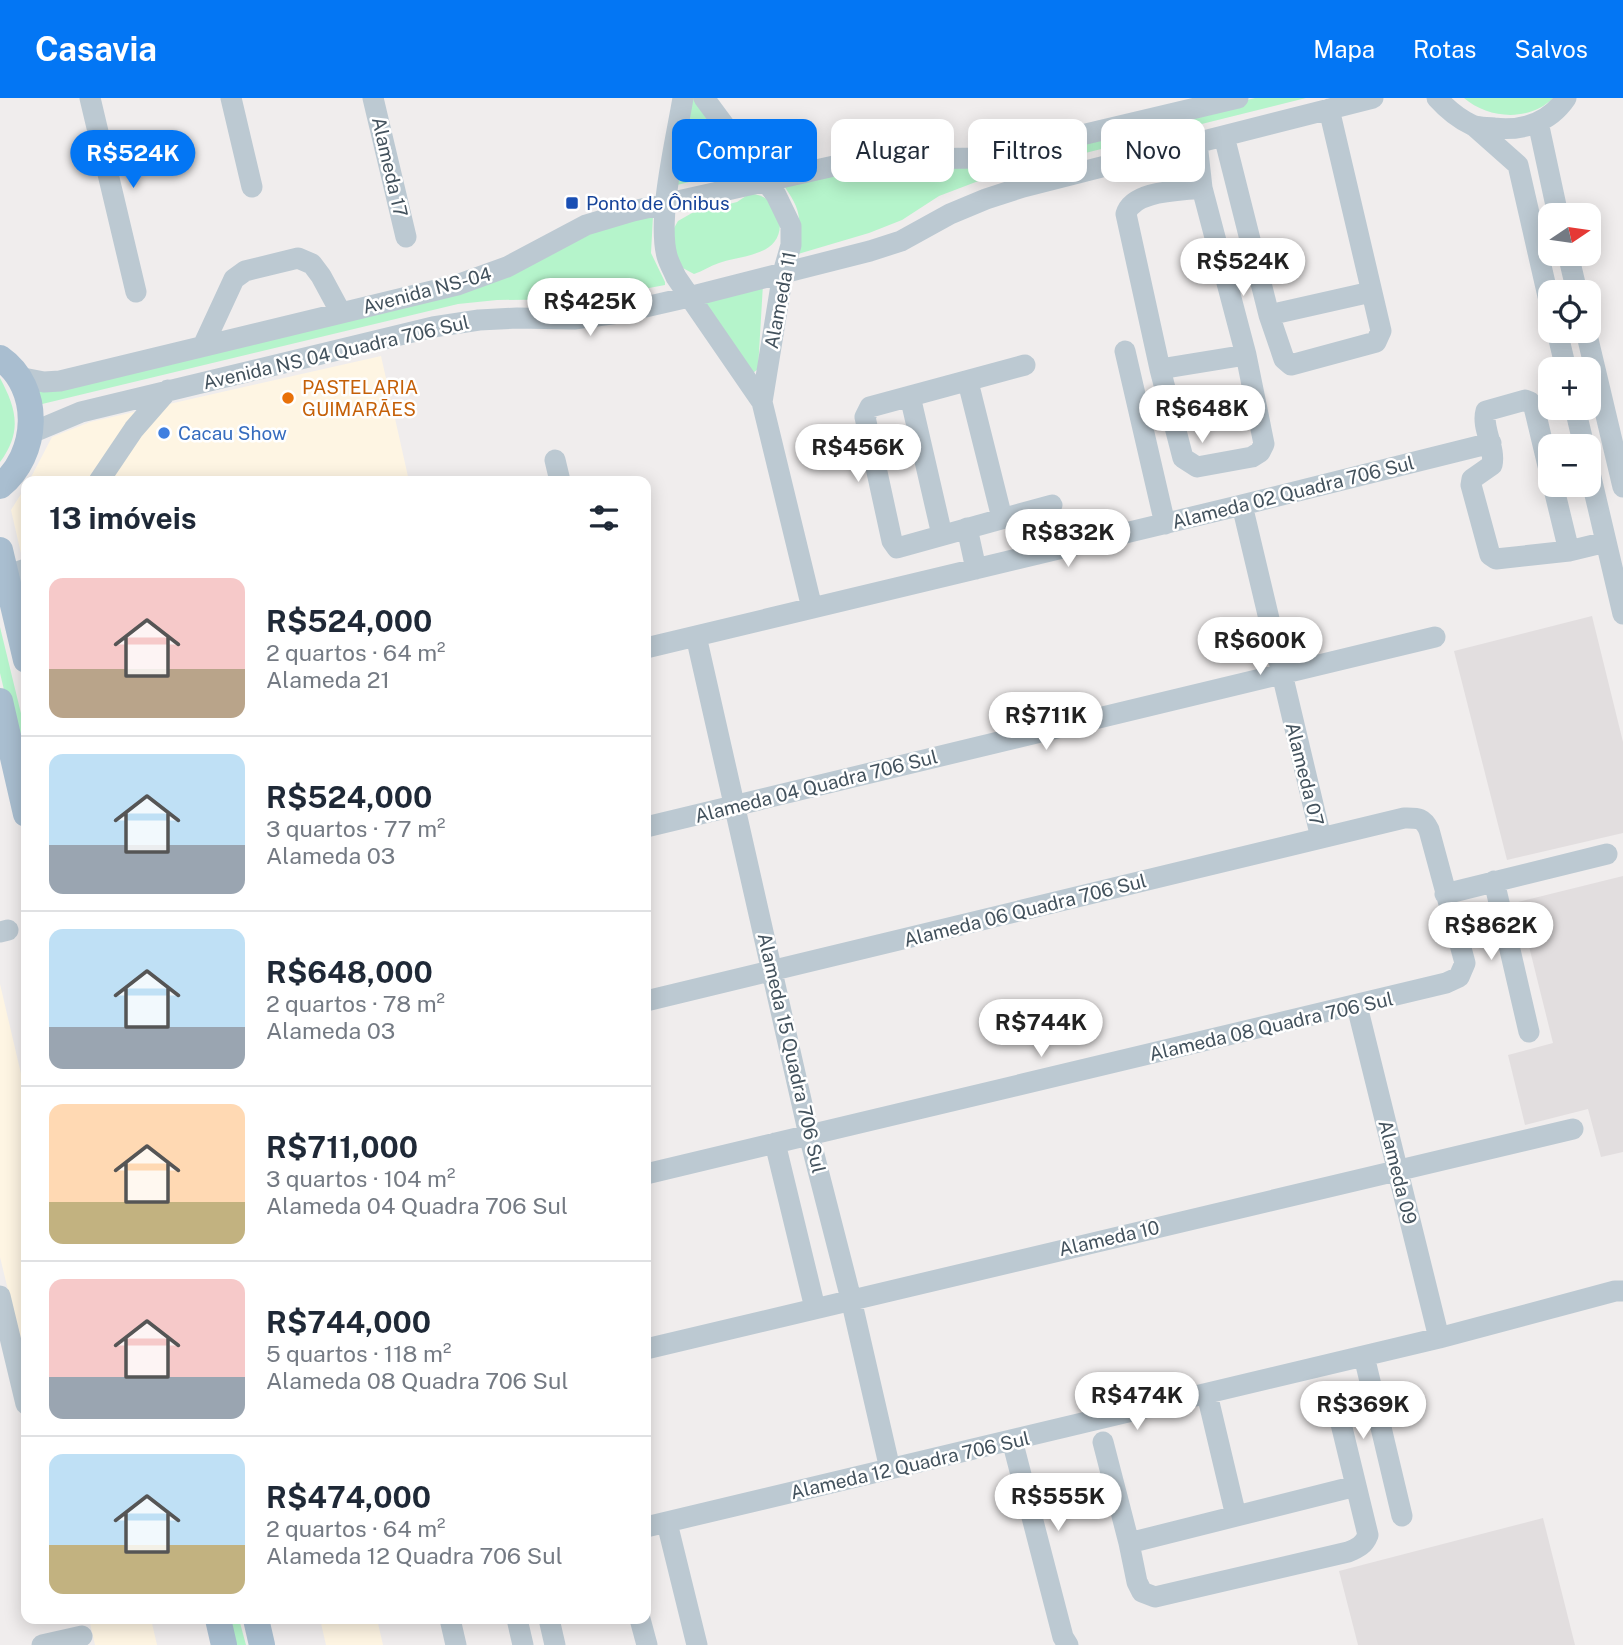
<!DOCTYPE html>
<html lang="pt">
<meta charset="utf-8">
<style>
body{margin:0;font-family:"Public Sans",sans-serif;background:#f6f6f7;color:#1f2937;height:100vh;display:flex;flex-direction:column;font-size:26px;white-space:nowrap}
*{box-sizing:border-box;margin:0}
p{font-size:23px;color:#747a83}
.icon{flex:none;width:38px;height:38px;fill:none;stroke:currentColor;stroke-width:2;stroke-linecap:round;stroke-linejoin:round}
.map{position:relative;flex:1;overflow:hidden}
.panel{position:absolute;left:21px;top:378px;width:630px;height:1148px;display:flex;flex-direction:column;background:#fff;border-radius:14px;box-shadow:0 4px 18px #0003}
.panel>*{flex:none}
.hud{position:absolute;left:672px;top:21px;width:665px;height:63px;display:flex;gap:14px}
.needle{width:46px;rotate:77deg}
.tools{position:absolute;left:1538px;top:105px;display:grid;gap:14px}
.tools a{display:grid;place-items:center;width:63px;height:63px;border-radius:14px;background:#fff;box-shadow:0 4px 18px #0003;font-size:35px}
.price{position:absolute;translate:-50% -60px;padding:0 16px;border-radius:24px;background:#fff;color:#222;font-size:23px;line-height:46px;filter:drop-shadow(0 2px 4px #0008)}
.price::after{content:'';position:absolute;left:50%;top:42px;width:21px;height:16px;margin-left:-10px;background:inherit;clip-path:polygon(0 0,100% 0,50% 100%)}
.price.on{background:#0376f4;color:#fff}
ul{padding:0;list-style:none}
li{display:flex;align-items:center;gap:21px;height:175px;padding:0 28px}
li+li{border-top:2px solid #e0e1e3}
li span{display:grid;place-items:center;flex:none;width:196px;height:140px;border-radius:14px;color:#555}
li>.icon{margin-inline-start:auto}
span .icon{width:84px;height:84px;fill:#fffc;stroke-width:1}
li b{font-size:30px}
h2{display:flex;justify-content:space-between;align-items:center;height:84px;padding:0 28px;font-size:30px}
.chip{padding:0 24px;border-radius:14px;background:#fff;box-shadow:0 4px 18px #0003;font-size:24px;line-height:63px}
.chip.on{background:#0376f4;color:#fff}
header{display:flex;align-items:center;gap:42px;box-sizing:border-box;height:98px;padding:0 35px;background:#0376f4;color:#fff}
header strong{font-size:33px}
nav{display:flex;gap:38px;margin-inline-start:auto;font-size:24px}
.map>svg:first-child{display:block}
.commercial{fill:#fef5e3}
.education{fill:#e2dedf}
.green{fill:#b5f4cb}
.lines{fill:none;stroke-linecap:round;stroke-linejoin:round}
.minor{stroke:#bcc9d2;stroke-width:21}
.major{stroke:#a9bed0;stroke-width:26}
.transit-dot{fill:#1a4fb4;stroke:#fff;stroke-width:2.5}
.food-dot{fill:#e8710a;stroke:#fff;stroke-width:2.5}
.shop-dot{fill:#3f7fe0;stroke:#fff;stroke-width:2.5}
.labels{text-anchor:middle;stroke-width:5;stroke-linejoin:round;paint-order:stroke}
.street-label{font-size:19px;fill:#43525d;stroke:#fff}
.transit-label{font-size:19px;fill:#164399;stroke:#fff;text-anchor:start}
.food-label{font-size:19px;fill:#c56008;stroke:#fff;text-anchor:start}
.shop-label{font-size:19px;fill:#366cbe;stroke:#fff;text-anchor:start}
</style>
<header>
<strong>Casavia</strong>
<nav><a>Mapa</a><a>Rotas</a><a>Salvos</a></nav>
</header>
<div class="map">
<svg width="1623" height="1547" viewBox="0 0 1623 1547">
<rect width="100%" height="100%" fill="#f0eded"/>
<path class="commercial" d="M381,258L409,383H29L52,339L90,324Z
M26,388V477L11,412Z
M0,886L26,997V1266L0,1159Z
M89,1521H151L157,1547H95Z
M320,1521H377L383,1547H326Z"/>
<path class="education" d="M1592,518L1623,644V735L1507,762L1454,553Z
M1623,778V1054L1601,1059L1588,1011L1525,1027L1508,957L1553,945L1518,804Z
M1543,1420L1575,1547H1358L1339,1473Z"/>
<path class="green" d="M684,0H701L746,70L673,88Z
M1255,0H1306L989,79L939,98L902,122L869,135L798,156C792,146 799,133 799,122C799,109 790,97 783,86L850,71L1075,44Z
M1464,0H1553C1530,24 1488,21 1464,0Z
M749,96C761,95 770,102 776,112C780,118 780,121 780,127C779,159 741,157 719,165C710,168 703,173 694,176L679,168L669,139L678,123L692,115L737,104Z
M653,118L651,155L665,184V187L590,201L497,202L458,206L38,307L35,294L273,237L579,136Z
M763,186L758,271L753,275L702,201Z
M0,280C16,310 23,333 0,364Z
M0,529L26,636V685L0,575Z
M226,1521H239L246,1547H232Z"/>
<g class="lines">
<path class="minor" d="M90,0L136,194
M231,0L252,89
M373,0L406,139
M683,0C676,42 657,120 667,158C669,165 673,172 676,179L762,304L812,510
M704,0L776,97L791,128V147L783,175L762,304
M1437,0C1446,10 1459,21 1472,27C1478,30 1487,29 1494,30C1522,33 1549,25 1566,0
M1538,24L1558,117
M1474,28L1518,67L1550,207
M1224,38L1269,217L1371,194
M1197,45L1202,90L1246,257L1264,346L1260,354L1252,359L1197,369L1183,360L1160,271L1126,116C1133,92 1180,93 1202,90
M1568,156L1577,194
M1269,217L1284,261L1291,267L1376,244L1381,233L1329,11
M1557,233L1566,271
M1586,233L1623,389
M203,248L234,181L245,173L298,160L312,166L321,178L341,215
M1125,253L1165,426
M1025,267L870,309L865,319L892,443L897,450L1052,407
M1160,271L1246,257
M18,279L44,284L60,283L457,187L507,169L586,127L633,113L843,66L895,61L984,60L1238,0
M968,284L1002,420
M910,298L942,437
M1575,310L1584,348
M31,335L81,314L433,229L479,222L517,220L574,221L619,215L689,199L870,153L901,143L950,116L986,101L1023,89L1373,0
M555,362L560,383
M1589,371L1623,516
M1550,376L1534,309L1530,304L1525,302L1486,313C1481,330 1496,349 1492,367L1472,381L1471,387L1490,457L1496,461L1569,453L1606,444
M99,383L134,331L168,292
M1553,387L1569,453
M1242,407L1321,740
M967,430L976,471
M6,478L26,471
M696,538L809,1037L851,1201L890,1371
M646,550L1242,407L1491,345
M646,729L1435,539
M1494,783L1529,934
M1445,796L1607,756
M0,834L8,832
M646,903L1404,720C1417,720 1423,719 1429,732L1465,865L1459,879L1446,885L646,1076
M1357,908L1439,1240
M775,1045L815,1210
M0,1198L26,1306
M646,1251L1573,1031
M1364,1258L1402,1418
M1207,1296L1236,1418
M1012,1342L1063,1539L1068,1547
M1103,1344L1129,1445L1137,1484L1142,1494L1155,1499L1348,1454C1358,1450 1364,1447 1368,1437L1335,1301
M667,1425L697,1547
M646,1429L1439,1240L1615,1193H1623
M1129,1445L1356,1388
M450,1521L456,1547
M517,1521L523,1547
M549,1521L555,1547
M640,1521L647,1547
M42,1547L82,1538"/>
<path class="major" d="M0,260C43,290 39,357 0,388
M0,452L26,562
M0,603L26,716
M218,1521L224,1547
M256,1521L262,1547"/>
</g>
<rect class="transit-dot" x="565" y="98" width="14" height="14" rx="3.5"/>
<circle class="food-dot" cx="288" cy="300" r="7"/>
<circle class="shop-dot" cx="164" cy="335" r="7"/>
<g class="labels">
<g class="street-label">
<text transform="translate(390 69) rotate(77)" y="7">Alameda 17</text>
<text transform="translate(427 192) rotate(-15)" y="7">Avenida NS-04</text>
<text transform="translate(780 202) rotate(-79)" y="7">Alameda 11</text>
<text transform="translate(336 254) rotate(-13)" y="7">Avenida NS 04 Quadra 706 Sul</text>
<text transform="translate(1293 394) rotate(-14)" y="7">Alameda 02 Quadra 706 Sul</text>
<text transform="translate(1305 676) rotate(76)" y="7">Alameda 07</text>
<text transform="translate(816 688) rotate(-14)" y="7">Alameda 04 Quadra 706 Sul</text>
<text transform="translate(1025 812) rotate(-14)" y="7">Alameda 06 Quadra 706 Sul</text>
<text transform="translate(1271 928) rotate(-13)" y="7">Alameda 08 Quadra 706 Sul</text>
<text transform="translate(792 955) rotate(77)" y="7">Alameda 15 Quadra 706 Sul</text>
<text transform="translate(1398 1074) rotate(76)" y="7">Alameda 09</text>
<text transform="translate(1109 1140) rotate(-13)" y="7">Alameda 10</text>
<text transform="translate(910 1367) rotate(-13)" y="7">Alameda 12 Quadra 706 Sul</text>
</g>
<g class="transit-label">
<text x="586" y="112">Ponto de Ônibus</text>
</g>
<g class="food-label">
<text x="302" y="296">PASTELARIA<tspan x="302" dy="22">GUIMARÃES</tspan></text>
</g>
<g class="shop-label">
<text x="178" y="342">Cacau Show</text>
</g>
</g>
</svg>
<div class="tools">
<a><svg class="needle" viewBox="-14 -14 28 28"><path d="M0-13l5 13h-10z" fill="#e53935"/><path d="M0 13l5-13h-10z" fill="#747a83"/></svg></a>
<a><svg class="icon" aria-label="locate" viewBox="0 0 24 24"><circle cx="12" cy="12" r="6"/><path d="M12 2v4M12 18v4M2 12h4M18 12h4"/></svg></a>
<a>+</a>
<a>−</a>
</div>
<b class="price on" style="left:133px;top:92px">R$524K</b>
<b class="price" style="left:1243px;top:200px">R$524K</b>
<b class="price" style="left:590px;top:240px">R$425K</b>
<b class="price" style="left:1202px;top:347px">R$648K</b>
<b class="price" style="left:858px;top:386px">R$456K</b>
<b class="price" style="left:1068px;top:471px">R$832K</b>
<b class="price" style="left:1260px;top:579px">R$600K</b>
<b class="price" style="left:1046px;top:654px">R$711K</b>
<b class="price" style="left:1491px;top:864px">R$862K</b>
<b class="price" style="left:1041px;top:961px">R$744K</b>
<b class="price" style="left:1137px;top:1334px">R$474K</b>
<b class="price" style="left:1363px;top:1343px">R$369K</b>
<b class="price" style="left:1058px;top:1435px">R$555K</b>
<div class="hud">
<a class="chip on">Comprar</a>
<a class="chip">Alugar</a>
<a class="chip">Filtros</a>
<a class="chip">Novo</a>
</div>
<section class="panel">
<h2>13 imóveis<svg class="icon" aria-label="filters" viewBox="0 0 24 24"><path d="M4 7h16M4 17h16"/><circle cx="9" cy="7" r="2"/><circle cx="15" cy="17" r="2"/></svg></h2>
<ul>
<li><span style="background:linear-gradient(#f6c9c9 65%,#b9a48a 0)"><svg class="icon" aria-label="home" viewBox="0 0 24 24"><path d="M3 11l9-7 9 7M6 9v11h12V9"/></svg></span><div><b>R$524,000</b><p>2 quartos · 64 m²</p><p>Alameda 21</p></div></li>
<li><span style="background:linear-gradient(#bfe0f5 65%,#9aa5b1 0)"><svg class="icon" aria-label="home" viewBox="0 0 24 24"><path d="M3 11l9-7 9 7M6 9v11h12V9"/></svg></span><div><b>R$524,000</b><p>3 quartos · 77 m²</p><p>Alameda 03</p></div></li>
<li><span style="background:linear-gradient(#bfe0f5 70%,#9aa5b1 0)"><svg class="icon" aria-label="home" viewBox="0 0 24 24"><path d="M3 11l9-7 9 7M6 9v11h12V9"/></svg></span><div><b>R$648,000</b><p>2 quartos · 78 m²</p><p>Alameda 03</p></div></li>
<li><span style="background:linear-gradient(#ffd9b3 70%,#c2b280 0)"><svg class="icon" aria-label="home" viewBox="0 0 24 24"><path d="M3 11l9-7 9 7M6 9v11h12V9"/></svg></span><div><b>R$711,000</b><p>3 quartos · 104 m²</p><p>Alameda 04 Quadra 706 Sul</p></div></li>
<li><span style="background:linear-gradient(#f6c9c9 70%,#9aa5b1 0)"><svg class="icon" aria-label="home" viewBox="0 0 24 24"><path d="M3 11l9-7 9 7M6 9v11h12V9"/></svg></span><div><b>R$744,000</b><p>5 quartos · 118 m²</p><p>Alameda 08 Quadra 706 Sul</p></div></li>
<li><span style="background:linear-gradient(#bfe0f5 65%,#c2b280 0)"><svg class="icon" aria-label="home" viewBox="0 0 24 24"><path d="M3 11l9-7 9 7M6 9v11h12V9"/></svg></span><div><b>R$474,000</b><p>2 quartos · 64 m²</p><p>Alameda 12 Quadra 706 Sul</p></div></li>
</ul>
</section>
</div>
